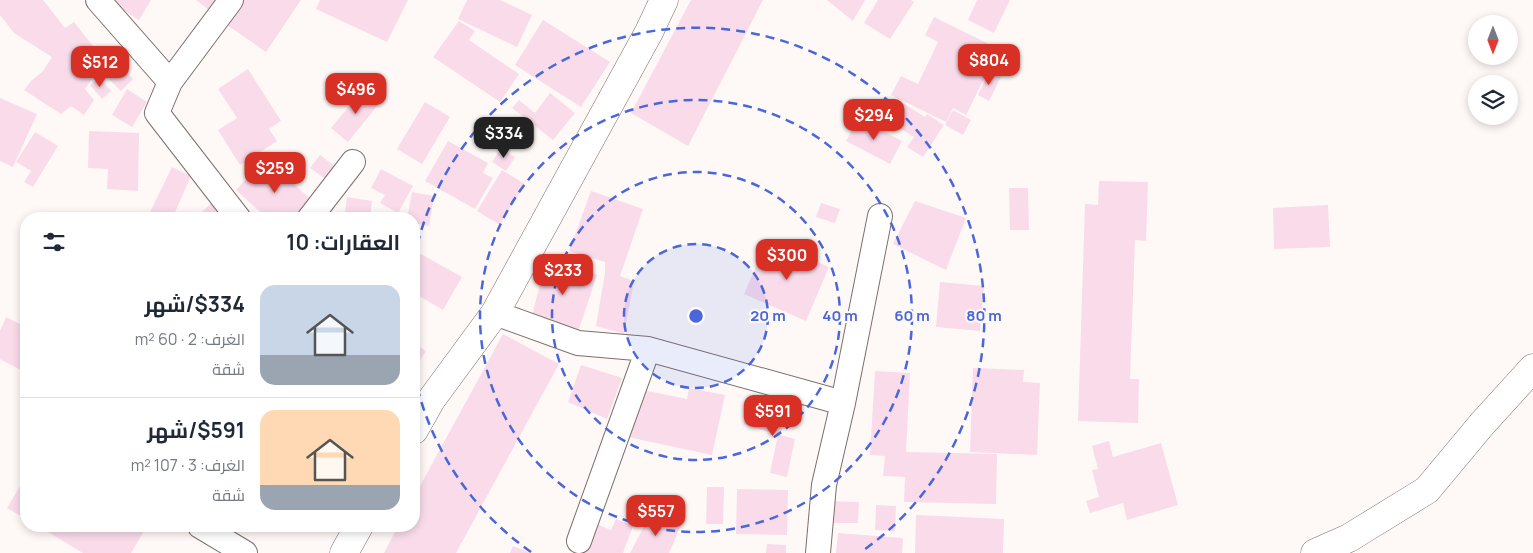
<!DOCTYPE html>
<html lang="ar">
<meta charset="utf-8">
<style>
body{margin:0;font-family:Manrope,Cairo,sans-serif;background:#f2f2f3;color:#1f2937;direction:rtl;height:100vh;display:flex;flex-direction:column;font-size:19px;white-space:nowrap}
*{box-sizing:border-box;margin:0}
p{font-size:16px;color:#747a83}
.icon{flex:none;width:28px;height:28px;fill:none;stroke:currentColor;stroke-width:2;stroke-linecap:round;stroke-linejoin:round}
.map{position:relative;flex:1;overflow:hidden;direction:ltr}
.side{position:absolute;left:20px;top:212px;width:400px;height:320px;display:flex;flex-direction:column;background:#fff;border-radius:20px;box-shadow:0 2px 8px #0003;direction:rtl}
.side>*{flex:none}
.needle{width:32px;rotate:180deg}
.tools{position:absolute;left:1468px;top:15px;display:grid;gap:10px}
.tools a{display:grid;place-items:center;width:50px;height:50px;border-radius:50%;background:#fff;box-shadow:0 2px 8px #0003;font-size:25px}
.price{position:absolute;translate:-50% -42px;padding:0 11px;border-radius:10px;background:#d93025;color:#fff;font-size:16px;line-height:32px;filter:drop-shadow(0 1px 2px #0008)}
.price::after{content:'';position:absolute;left:50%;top:30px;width:15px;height:11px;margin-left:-8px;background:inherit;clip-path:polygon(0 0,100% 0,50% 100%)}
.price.selected{background:#222;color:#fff}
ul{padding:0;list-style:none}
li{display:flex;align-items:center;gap:15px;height:125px;padding:0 20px}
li+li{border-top:1px solid #e0e1e3}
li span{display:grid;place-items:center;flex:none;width:140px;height:100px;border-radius:15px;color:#555}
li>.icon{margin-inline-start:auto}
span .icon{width:60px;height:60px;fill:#fffc;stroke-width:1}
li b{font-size:21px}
h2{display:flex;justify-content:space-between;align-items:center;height:60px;padding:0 20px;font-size:21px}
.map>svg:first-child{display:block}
.building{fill:#fadbea}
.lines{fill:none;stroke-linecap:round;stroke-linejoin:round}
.street-casing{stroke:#7c706c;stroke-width:26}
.secondary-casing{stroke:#7c706c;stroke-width:29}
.street{stroke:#fff;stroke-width:24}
.secondary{stroke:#fff;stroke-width:28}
.ring{fill:none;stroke:#4967db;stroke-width:2.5;stroke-dasharray:9 6}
.centre{fill:#4967db;stroke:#fef9f7;stroke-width:2.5}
.ring-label{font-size:15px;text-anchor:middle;font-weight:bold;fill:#4967db;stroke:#fef9f7;stroke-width:4;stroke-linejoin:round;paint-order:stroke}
</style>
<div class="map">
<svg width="1533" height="553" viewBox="0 0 1533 553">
<rect width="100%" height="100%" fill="#fef9f7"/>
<path class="building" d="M0,0H43L65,28L74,22L108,65L95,75L85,89L94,100L84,115L71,106L61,114L24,90L31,81L43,71L52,57L14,33L0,15Z
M108,0H151L139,20Z
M196,0H216L209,10Z
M240,0H301L266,52L224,23Z
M320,0H408L387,42L316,9Z
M467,0H500L532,15L517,47L458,19Z
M691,0H763L688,146L631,113Z
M827,0H865L853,21Z
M878,0H911L914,2L890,39L864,23Z
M977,0H1010L994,33L968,20Z
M934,17L999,49L966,115L953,108L946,122L891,95L901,76L918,84L938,42L925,35Z
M543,20L610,62L581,107L515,65Z
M459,21L475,31L469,40L519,74L500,102L433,57Z
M114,59L133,79L121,91L102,72Z
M248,69L281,121L269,129L277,141L240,165L218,130L237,118L218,89Z
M989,71L1001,77L989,101L978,95Z
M99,77L111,91L102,99L90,85Z
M364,88L381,101L348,142L331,128Z
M127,89L147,102L132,127L112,115Z
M550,93L575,113L553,140L512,108L519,100L535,113Z
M0,98L37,114L13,167L0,161Z
M884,100L899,109L903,103L925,117L927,114L944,125L923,157L907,147L914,137L876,113Z
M425,102L450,117L422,164L397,149Z
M953,110L971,120L963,135L945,125Z
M858,118L902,141L890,164L846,141Z
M89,131L139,133L138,191L107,189L108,169L88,168Z
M35,132L58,146L33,187L24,182L31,171L16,162Z
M448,141L488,163L483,173L493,178L475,209L425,181Z
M501,148L515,157L506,171L492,162Z
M320,155L340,170L331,183L310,168Z
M265,158L315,203L301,219H268L236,190Z
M172,167L191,176L172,219H165L150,212Z
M381,169L413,186L398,213L380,203L385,195L371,188Z
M502,170L525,184L500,225L477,211Z
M1099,181L1148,182L1146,241L1135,240L1130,379H1139L1138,423L1078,421L1085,204L1098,205Z
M1009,188H1028L1029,230H1010Z
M591,191L643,209L620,276L634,281L624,334L596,326L605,273V262L569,251Z
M412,192L434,196L429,226L414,223V219H407Z
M218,197L233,219H194Z
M347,197L372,201L370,219H344Z
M915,201L966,218L946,270L893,244Z
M821,203L840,209L835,223L816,217Z
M1328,205L1330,247L1274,249L1273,208Z
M767,241L829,267L806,321L744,294Z
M419,253L462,277L443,310L414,293V262Z
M548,254L597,275L576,338L531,319Z
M940,282L984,286L980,331L936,327Z
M6,317L26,327V373L0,359V331Z
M503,334L559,364L456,553H384L398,526H414V497Z
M414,343L426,351L414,370Z
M581,365L622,378L607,419L568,402Z
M973,368L1024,370L1023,382L1040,383L1037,455L970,452Z
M875,371L910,373L906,452L997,454L996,504L904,502L905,477L883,476L885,456L870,455Z
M689,388L725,395L712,455L628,437L638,389L687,399Z
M750,405L786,417L780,435L795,439L787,477L770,473L778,435L744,424Z
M1109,441L1113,457L1161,443L1178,505L1127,520L1123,503L1090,513L1086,501L1099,497L1092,470L1098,469L1092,446Z
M26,476V519L7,508Z
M707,487H724L723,524H706Z
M737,489L788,490L787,535L736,534Z
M827,501L859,502L858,523H827Z
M876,505L896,506L895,531L875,530Z
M650,515L681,525L669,553H630Z
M916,515L1004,519L1003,553H915Z
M616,519L633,526L623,553H582L594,523L611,530Z
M38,526H147L131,553H83Z
M838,533L903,538L902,553H836Z
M767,544L786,545V553H766Z
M513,546L530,553H510Z"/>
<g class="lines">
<defs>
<path id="street" d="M98,0L170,82L157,113L239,219
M170,82L231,0
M309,219L353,162
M495,313L578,343L648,349L843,403
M200,526L245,553
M579,541L648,349
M818,553L824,485L843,403L880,216"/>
<path id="secondary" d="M414,430L431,400L495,313L649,32L664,0
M344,553L359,526
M1315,553L1349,538L1427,490L1482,424L1533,368"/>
</defs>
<use href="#street" class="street-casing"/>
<use href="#secondary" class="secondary-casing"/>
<use href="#street" class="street"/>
<use href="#secondary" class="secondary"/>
</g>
<circle cx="696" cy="316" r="72" fill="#4967db" fill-opacity=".12"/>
<g class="ring">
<circle cx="696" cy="316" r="72"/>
<circle cx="696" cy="316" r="144"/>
<circle cx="696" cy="316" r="216"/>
<path d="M531 552A288 288 0 0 1 414 373M414 259A288 288 0 1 1 861 552"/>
</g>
<circle cx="696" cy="316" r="8" class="centre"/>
<g class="ring-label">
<text x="768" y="321">20 m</text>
<text x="840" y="321">40 m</text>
<text x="912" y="321">60 m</text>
<text x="984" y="321">80 m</text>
</g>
</svg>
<div class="tools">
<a><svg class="needle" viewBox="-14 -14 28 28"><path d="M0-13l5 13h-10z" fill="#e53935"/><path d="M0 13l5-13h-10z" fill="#747a83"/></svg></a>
<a><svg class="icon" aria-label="layers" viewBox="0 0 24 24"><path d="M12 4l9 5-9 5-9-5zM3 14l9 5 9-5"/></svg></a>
</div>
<b class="price" style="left:989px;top:86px">$804</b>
<b class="price" style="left:100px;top:88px">$512</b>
<b class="price" style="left:356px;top:115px">$496</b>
<b class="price" style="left:874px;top:141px">$294</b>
<b class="price selected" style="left:504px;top:159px">$334</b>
<b class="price" style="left:275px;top:194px">$259</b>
<b class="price" style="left:787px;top:281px">$300</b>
<b class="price" style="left:563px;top:296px">$233</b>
<b class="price" style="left:773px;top:437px">$591</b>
<b class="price" style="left:656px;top:537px">$557</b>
<section class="side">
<h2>العقارات: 10<svg class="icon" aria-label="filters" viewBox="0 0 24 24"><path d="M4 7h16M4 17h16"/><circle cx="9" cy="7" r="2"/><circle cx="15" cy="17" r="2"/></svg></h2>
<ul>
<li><span style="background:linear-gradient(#c9d6e8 70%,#9aa5b1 0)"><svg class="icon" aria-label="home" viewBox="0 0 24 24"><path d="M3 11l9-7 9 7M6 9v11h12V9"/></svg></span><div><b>$334/شهر</b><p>الغرف: 2 · 60 m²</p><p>شقة</p></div></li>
<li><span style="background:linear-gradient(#ffd9b3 75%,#9aa5b1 0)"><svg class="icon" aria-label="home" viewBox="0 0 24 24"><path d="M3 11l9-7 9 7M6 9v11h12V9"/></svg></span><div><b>$591/شهر</b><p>الغرف: 3 · 107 m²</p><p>شقة</p></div></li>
</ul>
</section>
</div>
